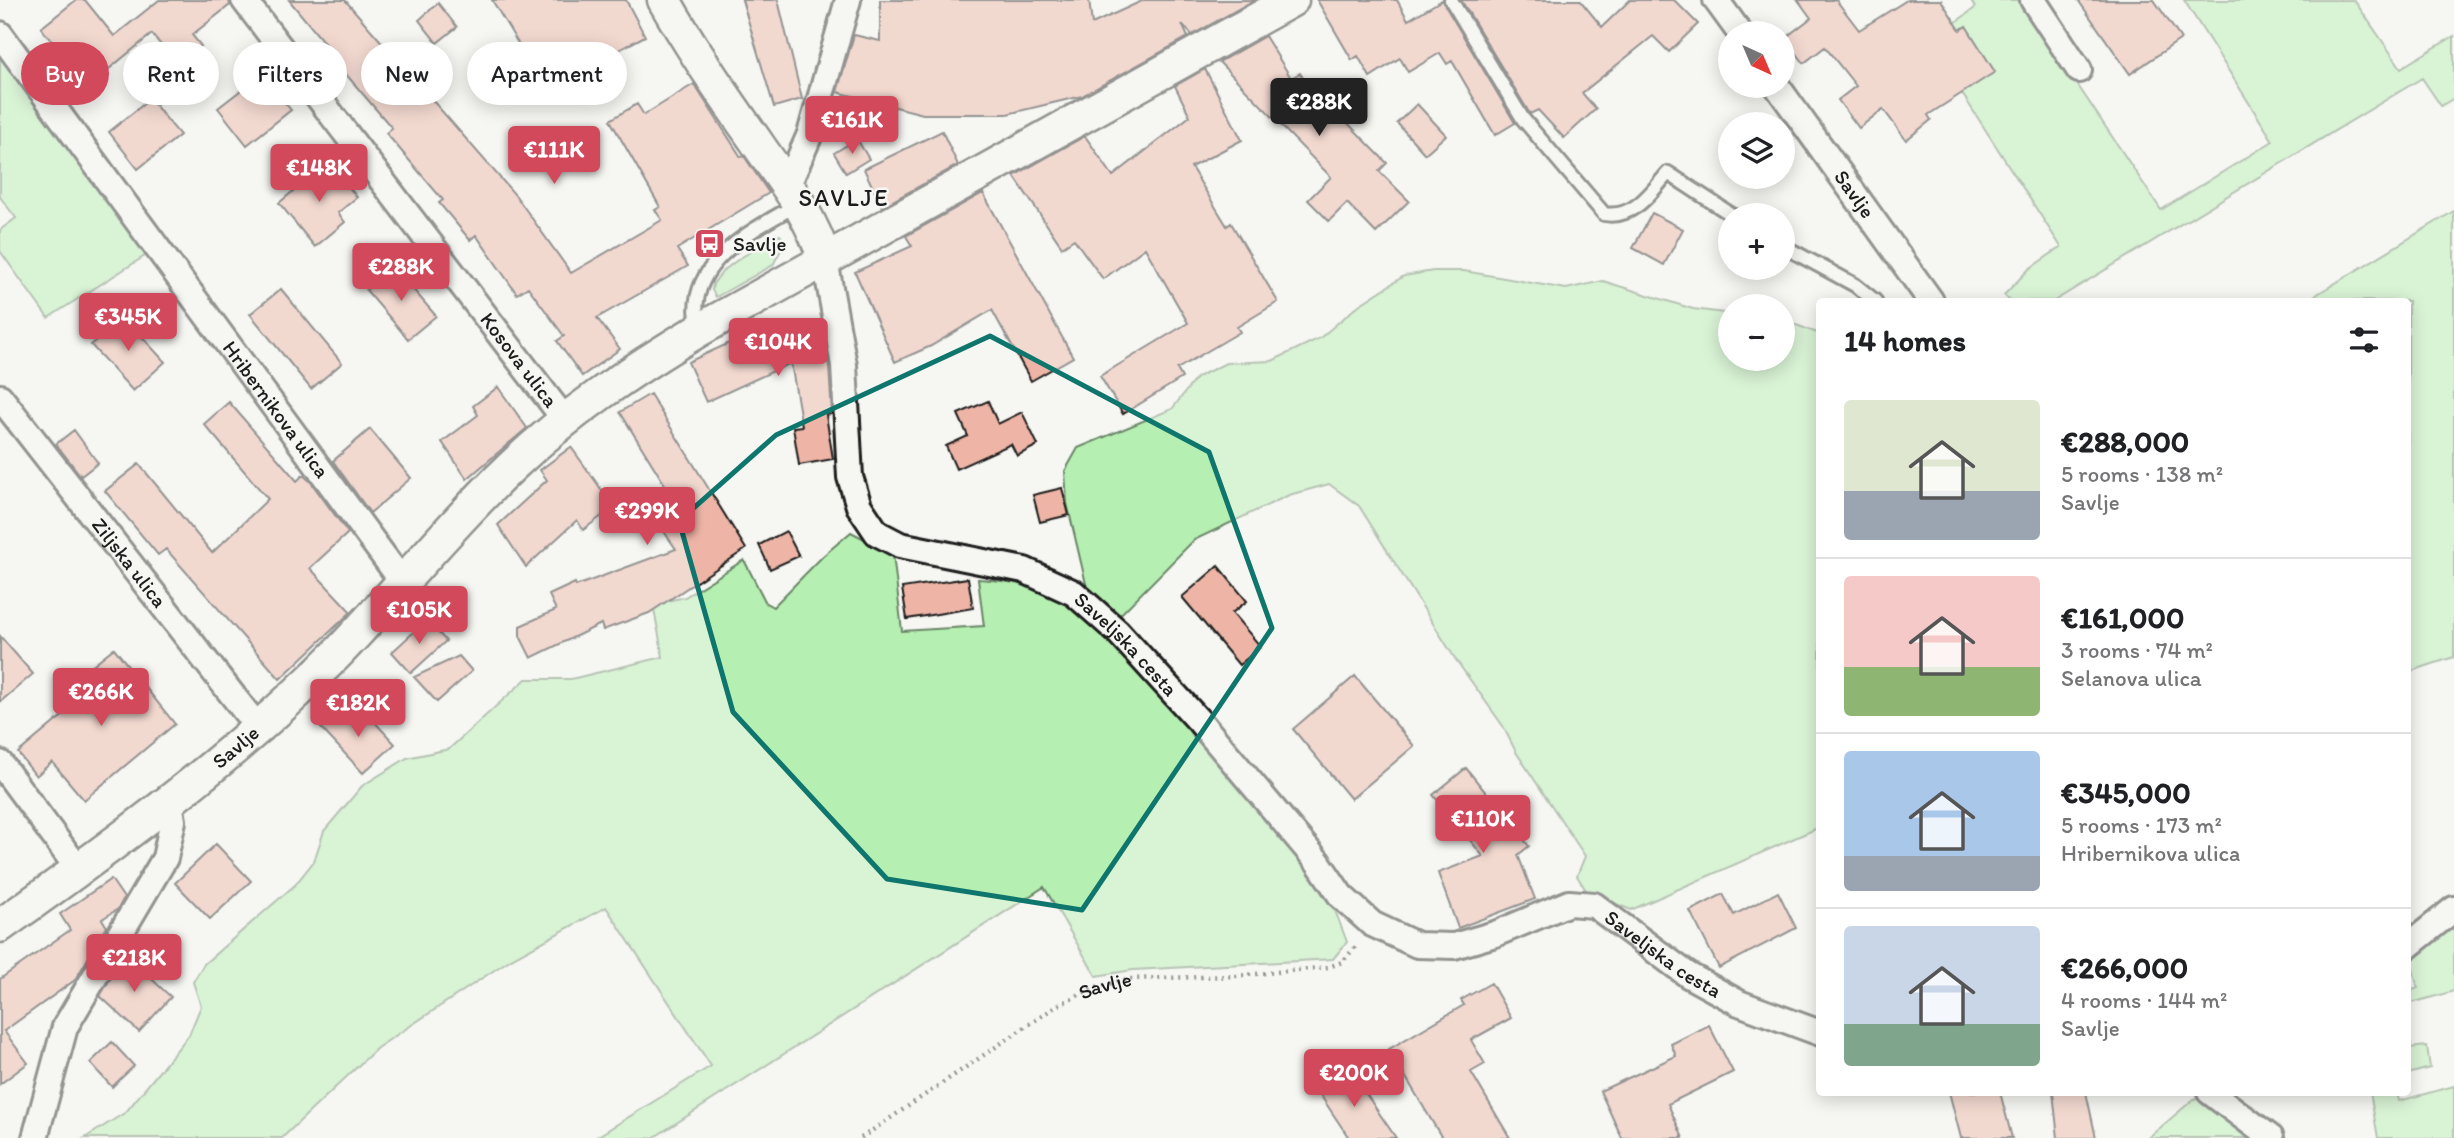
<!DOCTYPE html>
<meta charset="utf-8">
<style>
body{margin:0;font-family:Itim,sans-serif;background:#f6f6f6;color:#202124;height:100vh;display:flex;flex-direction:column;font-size:26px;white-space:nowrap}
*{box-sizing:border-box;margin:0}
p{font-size:23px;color:#757577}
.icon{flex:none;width:38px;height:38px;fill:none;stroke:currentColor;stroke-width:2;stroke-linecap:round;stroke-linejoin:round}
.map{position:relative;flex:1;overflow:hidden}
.sheet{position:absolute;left:1816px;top:298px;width:595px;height:798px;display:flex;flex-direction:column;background:#fff;border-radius:7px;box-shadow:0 4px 18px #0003}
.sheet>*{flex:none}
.banner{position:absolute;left:21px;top:42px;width:665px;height:63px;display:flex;gap:14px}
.needle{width:46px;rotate:136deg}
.tools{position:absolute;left:1718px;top:21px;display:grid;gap:14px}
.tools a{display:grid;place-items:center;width:77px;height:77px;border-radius:50%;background:#fff;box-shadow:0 4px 18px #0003;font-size:35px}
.price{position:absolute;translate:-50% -60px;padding:0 16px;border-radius:7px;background:#d1495b;color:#fff;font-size:23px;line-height:46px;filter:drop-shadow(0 2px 4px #0008)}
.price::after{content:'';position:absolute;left:50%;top:42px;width:21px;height:16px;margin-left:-10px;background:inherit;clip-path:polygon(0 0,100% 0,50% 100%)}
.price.current{background:#222;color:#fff}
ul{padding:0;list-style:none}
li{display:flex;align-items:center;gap:21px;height:175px;padding:0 28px}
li+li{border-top:2px solid #e0e0e0}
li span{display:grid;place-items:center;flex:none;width:196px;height:140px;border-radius:7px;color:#555}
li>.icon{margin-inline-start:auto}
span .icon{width:84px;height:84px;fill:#fffc;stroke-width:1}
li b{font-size:30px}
h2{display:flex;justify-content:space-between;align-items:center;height:84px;padding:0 28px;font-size:30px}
.chip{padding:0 24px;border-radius:32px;background:#fff;box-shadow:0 4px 18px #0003;font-size:24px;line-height:63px}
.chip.current{background:#d1495b;color:#fff}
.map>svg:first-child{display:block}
.green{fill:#b6efb2;stroke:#698667;stroke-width:2}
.building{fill:#eeb5a7;stroke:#1c1c1c;stroke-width:2}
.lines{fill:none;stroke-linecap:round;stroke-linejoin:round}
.service-casing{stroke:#1c1c1c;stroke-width:18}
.minor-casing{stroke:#1c1c1c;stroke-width:30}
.tertiary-casing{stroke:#1c1c1c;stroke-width:37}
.path{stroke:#1c1c1c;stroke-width:4.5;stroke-dasharray:2 5;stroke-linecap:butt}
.service{stroke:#f6f6f2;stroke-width:12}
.minor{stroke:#f6f6f2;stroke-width:24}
.tertiary{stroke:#f6f6f2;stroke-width:32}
.marked{fill:none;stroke:#0f766e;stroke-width:5;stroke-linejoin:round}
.labels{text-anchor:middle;stroke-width:5;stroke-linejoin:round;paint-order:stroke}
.street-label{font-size:21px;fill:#1c1c1c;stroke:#f6f6f2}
.poi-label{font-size:21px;fill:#1c1c1c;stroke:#f6f6f2;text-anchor:start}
.quarter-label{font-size:24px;letter-spacing:2px;fill:#1c1c1c;stroke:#f6f6f2}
</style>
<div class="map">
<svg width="2454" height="1138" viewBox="0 0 2454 1138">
<rect width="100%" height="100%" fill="#f6f6f2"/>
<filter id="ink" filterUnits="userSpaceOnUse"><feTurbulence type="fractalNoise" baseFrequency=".0143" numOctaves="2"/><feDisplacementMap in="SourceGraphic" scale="14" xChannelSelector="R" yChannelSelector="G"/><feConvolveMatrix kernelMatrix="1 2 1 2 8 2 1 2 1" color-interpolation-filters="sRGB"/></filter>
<g filter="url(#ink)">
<path class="green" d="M1971,0H2021L2161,210L2273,141L2184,0H2354L2401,68L2454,36V98L2441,106L2422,78L2054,301H2010L2004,295L2029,269L2061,247L1934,50L1952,25L1975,8Z
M0,50L148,254L48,318L0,251V230L16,218L0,197Z
M2454,211V657L2408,672V301H2306Z
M780,235L785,242L773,265L716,297L712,290L713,284L723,271L740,258Z
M1433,271H1464L1566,289L1603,281L1693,309L1731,314V359H1783V320L1820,334V827L1631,910L1587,892L1577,876L1585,856L1516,752L1503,726L1456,660L1359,506L1329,484L1289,495L1194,540L1119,616L1087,588L1067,503L1065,471L1078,448L1172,409L1197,377L1226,363L1272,361L1320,338L1359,305L1404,276Z
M851,532L893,554L902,631L984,626L978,579C1041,582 1059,594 1107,632L1313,873L1331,900L1347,942L1333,959L1133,970L1096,976L1044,887L653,1138H595L711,1066L606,907L511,959L377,1048L282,1138H85L126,1112L189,1035L201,1006L193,982L204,964L295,885L314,861L324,831L362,786L407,758L449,749L526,679H571L663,657L653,604L685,597L744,560L766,603L773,607L823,556Z
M2454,916V991L2408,1004V992L2418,988L2410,959L2419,947Z
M2427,1046L2430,1068L2408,1074V1048Z
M2454,1086V1138H2378L2370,1092H2397L2399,1101Z
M2195,1098L2223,1115L2246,1138H2148Z"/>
<path class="building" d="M76,0H85L114,36L159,0H229L230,5L192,35L201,46L177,65L152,34L88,86L41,28Z
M289,0H345L516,196L571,273L662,220L655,210L660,207L610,120L637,104L644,115L694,84L741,157L744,156L769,193L677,249L688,266L597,318L620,349L582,376L557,341L564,336L528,287L517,294L476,235L470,240L439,203L443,200L386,133L392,128L332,58L335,56Z
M492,0H626L645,36L565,79L560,69L540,80Z
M742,0H778L802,99L774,107Z
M880,0H1089L1092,24L1144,0H1254L1192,35L1182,24L1188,37L1082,96L1007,114H923L837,92L854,35L880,41Z
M1317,0H1397L1408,20L1442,0L1515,123L1495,135L1452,61L1447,64L1440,53L1408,72L1400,58L1370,77L1358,56L1352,60Z
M1461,0H1580L1602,27L1630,0H1674L1698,24L1669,52L1653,36L1582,93L1596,109L1564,138L1538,110L1530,114Z
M1798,0H1836L1859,30L1907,0H1941L1960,30L1966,26L1995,72L1928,115L1931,120L1906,140L1883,109L1859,128L1838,100L1856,86L1825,47L1804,63L1785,38L1811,18Z
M2078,0H2154L2181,39L2130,74Z
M438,3L457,27L437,43L419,20Z
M1265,36L1291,78L1300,73L1324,109L1329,104L1387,163L1379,171L1409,201L1376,233L1347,203L1329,221L1308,200L1331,177L1219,62Z
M1205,69L1242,140L1191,167L1227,226L1231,223L1278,302L1237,327L1240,332L1177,369L1182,378L1123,414L1100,376L1188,323L1145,248L1103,279L1074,239L1062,247L1014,176L1085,136L1113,176L1190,116L1175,86Z
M262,74L291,110L247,145L218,108Z
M150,99L180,135L138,169L109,132Z
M1417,104L1446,135L1425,154L1397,123Z
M942,131L958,165L882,207L864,169Z
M857,139L869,159L846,173L834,153Z
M328,162L357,197L338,213L345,222L315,247L279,203Z
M983,193L1073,357L1031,381L992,310L931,346L895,362L855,272L912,246L906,236Z
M1652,213L1683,229L1664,265L1633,248Z
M393,266L436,316L408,339L366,290Z
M281,289L342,363L311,389L250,314Z
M123,316L165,362L133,391L91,345Z
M821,321L829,367L832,414L826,415L833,459L799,465L793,427L802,426L791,363L706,402L688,362L749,334Z
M498,387L527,428L467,479L442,442L478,415L473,406Z
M650,394L746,549L649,613L603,630L601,624L531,658L520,636V626L556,610L549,595L575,583L576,586L676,549L656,520L678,506L620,412Z
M988,401L998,424L1022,412L1038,445L1017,456L1011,444L956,469L946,446L968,436L958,414Z
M229,402L297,481L303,475L310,481L348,533L310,568L351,612L280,679L166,549L158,555L105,491L139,464L212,553L268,499L204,424Z
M370,429L411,478L370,513L333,461Z
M74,430L98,463L81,476L56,444Z
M571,447L614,507L583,530L577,520L526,567L498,525L547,480L540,470Z
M1062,488L1069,515L1040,522L1033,495Z
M786,531L799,556L770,569L759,545Z
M1218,566L1247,601L1232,613L1261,647L1239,665L1182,597Z
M968,578L973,608L907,619L902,588Z
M427,620L446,641L411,673L392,652Z
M0,636L33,674L0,702Z
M114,648L175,724L84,800L52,762L36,776L18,753L92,691L80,675Z
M459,656L472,671L437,702L414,677Z
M1355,676L1414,746L1351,799L1293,729Z
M343,706L361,725L370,717L395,744L363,773L320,727Z
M1466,768L1529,846L1518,855L1535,899L1458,928L1438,873L1483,856L1433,795Z
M216,844L251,881L210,919L175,883Z
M111,879L124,898L118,909L102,919L107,927L75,980L4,1031L28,1063L0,1084V979L70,930L60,914Z
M1778,892L1796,928L1719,968L1690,911L1723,894L1734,915Z
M125,954L171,997L139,1032L100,996Z
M1491,983L1511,1018L1471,1040L1485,1064L1471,1072L1510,1138H1442L1389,1049L1464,1005L1461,1000Z
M1709,1025L1733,1072L1668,1104L1683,1138H1622L1600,1091L1676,1056L1671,1044Z
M112,1042L134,1066L112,1087L90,1063Z
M1349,1069L1396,1138H1349L1317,1090Z
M1949,1092H2000L2012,1138H1961Z
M2053,1092H2086L2096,1138H2058Z"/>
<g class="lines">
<defs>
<path id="service" d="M1451,0L1523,119L1604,214C1633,219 1650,194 1668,173L1732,215
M1783,246L1855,285L1875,301
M699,330C681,265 752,230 800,203"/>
<g id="minor">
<path id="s2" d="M244,0L565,420"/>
<path d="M1716,0L1740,33"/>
<path d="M2033,0L2079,70"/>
<path id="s3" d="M0,34L402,581"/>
<path id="s4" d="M1777,86L1931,301"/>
<path d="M788,185L810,134L848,0"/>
<path id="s5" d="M825,260L844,365L850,477L859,506L877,533L900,545L1024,570L1074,593L1118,632L1200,722L1318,862L1341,896L1372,924L1417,945L1454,946L1495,934L1569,903L1594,905L1688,975L1739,1003L1820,1033"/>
<path id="s6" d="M0,397L259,729"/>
<path d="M0,763L79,870"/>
<path d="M2408,946L2454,909"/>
<path d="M2210,1092L2271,1138"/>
<path d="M35,1138L65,1027L165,858L173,821L170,803"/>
</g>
<g id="tertiary">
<path d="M664,0C691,48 723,95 755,140C784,183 808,209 825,260"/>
<path id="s7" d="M0,926C117,843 232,759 334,657C394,595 448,527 511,467C568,413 632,370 699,330L1292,0"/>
</g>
</defs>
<use href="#service" class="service-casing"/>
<use href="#minor" class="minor-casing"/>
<use href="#tertiary" class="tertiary-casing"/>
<path class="path" id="s1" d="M861,1138L1055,1007L1092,988L1129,979L1236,976L1329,967L1342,962L1357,945"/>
<use href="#service" class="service"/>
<use href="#minor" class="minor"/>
<use href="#tertiary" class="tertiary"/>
</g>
</g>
<path d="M0 0H2454V1138H0ZM990,336L1209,452L1272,628L1082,910L887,879L733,712L679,521L776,435Z" fill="#f6f6f2" fill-opacity=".55" fill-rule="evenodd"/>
<path class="marked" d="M990,336L1209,452L1272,628L1082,910L887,879L733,712L679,521L776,435Z"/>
<defs>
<symbol id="bus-square" viewBox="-11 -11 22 22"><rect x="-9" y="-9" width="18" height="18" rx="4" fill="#d1495b" stroke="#f6f6f2"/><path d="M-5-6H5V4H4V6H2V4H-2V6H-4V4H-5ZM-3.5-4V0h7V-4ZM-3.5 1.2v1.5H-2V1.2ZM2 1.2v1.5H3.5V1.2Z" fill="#fff"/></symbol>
</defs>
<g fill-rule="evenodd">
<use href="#bus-square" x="692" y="226" width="35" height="35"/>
</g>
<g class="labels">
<g class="street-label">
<text dy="7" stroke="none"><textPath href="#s4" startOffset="133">Savlje</textPath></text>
<text dy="7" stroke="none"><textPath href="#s2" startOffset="453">Kosova ulica</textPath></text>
<text dy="7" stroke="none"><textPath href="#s3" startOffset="466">Hribernikova ulica</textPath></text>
<text dy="7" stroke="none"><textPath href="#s6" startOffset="210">Ziljska ulica</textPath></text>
<text dy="7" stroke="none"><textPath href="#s5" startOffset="562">Saveljska cesta</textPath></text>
<text dy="7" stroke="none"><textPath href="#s7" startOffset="296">Savlje</textPath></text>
<text dy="7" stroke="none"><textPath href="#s5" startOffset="1255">Saveljska cesta</textPath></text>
<text dy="7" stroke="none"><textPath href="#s1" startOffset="289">Savlje</textPath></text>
</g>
<g class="poi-label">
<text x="733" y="251">Savlje</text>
</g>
<g class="quarter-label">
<text x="844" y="206">SAVLJE</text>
</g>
</g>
</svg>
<div class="tools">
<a><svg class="needle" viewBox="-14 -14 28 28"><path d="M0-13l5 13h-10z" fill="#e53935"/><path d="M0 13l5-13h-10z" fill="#757577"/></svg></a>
<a><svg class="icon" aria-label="layers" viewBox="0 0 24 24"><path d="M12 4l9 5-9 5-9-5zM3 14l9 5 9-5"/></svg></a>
<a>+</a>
<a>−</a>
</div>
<b class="price current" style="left:1319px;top:138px">€288K</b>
<b class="price" style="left:852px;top:156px">€161K</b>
<b class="price" style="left:554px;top:186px">€111K</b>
<b class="price" style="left:319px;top:204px">€148K</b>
<b class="price" style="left:401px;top:303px">€288K</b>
<b class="price" style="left:128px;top:353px">€345K</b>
<b class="price" style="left:778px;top:378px">€104K</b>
<b class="price" style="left:647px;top:547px">€299K</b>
<b class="price" style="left:419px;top:646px">€105K</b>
<b class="price" style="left:101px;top:728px">€266K</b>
<b class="price" style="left:358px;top:739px">€182K</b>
<b class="price" style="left:1483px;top:855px">€110K</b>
<b class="price" style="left:134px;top:994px">€218K</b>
<b class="price" style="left:1354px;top:1109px">€200K</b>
<div class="banner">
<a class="chip current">Buy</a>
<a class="chip">Rent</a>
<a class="chip">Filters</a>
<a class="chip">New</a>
<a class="chip">Apartment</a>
</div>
<section class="sheet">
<h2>14 homes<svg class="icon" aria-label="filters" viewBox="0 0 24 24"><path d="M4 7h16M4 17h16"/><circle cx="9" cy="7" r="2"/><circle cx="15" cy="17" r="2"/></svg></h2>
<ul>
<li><span style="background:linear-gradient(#dfe7d0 65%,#9aa5b1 0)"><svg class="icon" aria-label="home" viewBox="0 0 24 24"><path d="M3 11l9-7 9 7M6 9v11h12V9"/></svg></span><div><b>€288,000</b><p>5 rooms · 138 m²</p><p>Savlje</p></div></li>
<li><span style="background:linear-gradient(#f6c9c9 65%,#8fb573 0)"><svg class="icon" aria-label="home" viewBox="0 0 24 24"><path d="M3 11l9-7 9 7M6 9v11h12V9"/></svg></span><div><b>€161,000</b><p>3 rooms · 74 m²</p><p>Selanova ulica</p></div></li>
<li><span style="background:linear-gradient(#a9c7e8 75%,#9aa5b1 0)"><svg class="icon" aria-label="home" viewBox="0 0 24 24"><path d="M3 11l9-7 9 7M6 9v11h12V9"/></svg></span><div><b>€345,000</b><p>5 rooms · 173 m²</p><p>Hribernikova ulica</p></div></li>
<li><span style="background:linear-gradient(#c9d6e8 70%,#7fa58c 0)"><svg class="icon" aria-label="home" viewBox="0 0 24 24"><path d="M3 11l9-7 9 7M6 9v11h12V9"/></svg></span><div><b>€266,000</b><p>4 rooms · 144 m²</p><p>Savlje</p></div></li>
</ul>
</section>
</div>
